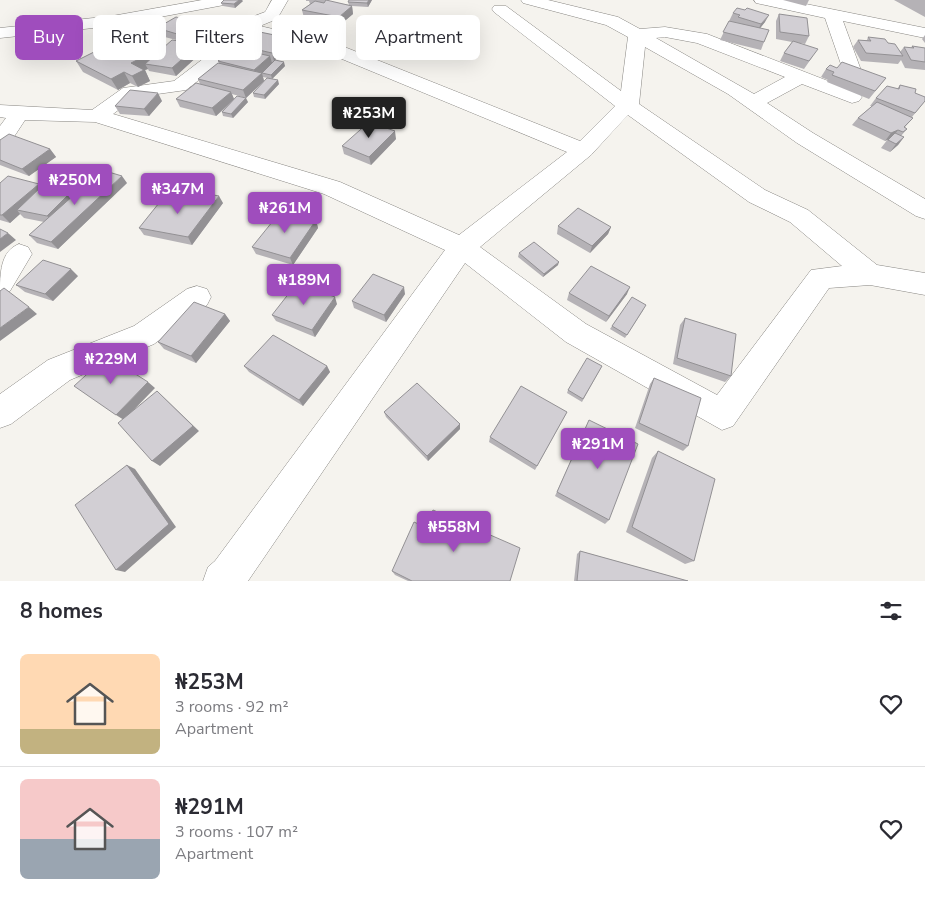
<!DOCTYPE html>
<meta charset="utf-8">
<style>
body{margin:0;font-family:"Nunito Sans",sans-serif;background:#f7f7f7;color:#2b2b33;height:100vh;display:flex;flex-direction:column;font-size:19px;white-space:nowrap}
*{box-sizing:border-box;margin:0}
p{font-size:16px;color:#7c7c81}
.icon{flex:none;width:28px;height:28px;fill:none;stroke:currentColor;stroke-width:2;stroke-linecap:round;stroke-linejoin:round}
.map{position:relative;height:581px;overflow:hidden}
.drawer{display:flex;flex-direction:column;background:#fff;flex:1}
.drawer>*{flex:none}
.banner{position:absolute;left:15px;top:15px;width:500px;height:45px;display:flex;gap:10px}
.price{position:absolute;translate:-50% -42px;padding:0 11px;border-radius:5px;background:#9f4dbd;color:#fff;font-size:16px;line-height:32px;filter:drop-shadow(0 1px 2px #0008)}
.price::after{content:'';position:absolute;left:50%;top:30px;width:15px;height:11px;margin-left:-8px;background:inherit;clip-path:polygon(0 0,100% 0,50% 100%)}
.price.active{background:#222;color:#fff}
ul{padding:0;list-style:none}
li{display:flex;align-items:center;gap:15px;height:125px;padding:0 20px}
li+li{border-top:1px solid #e1e1e2}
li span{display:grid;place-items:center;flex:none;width:140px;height:100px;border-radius:8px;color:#555}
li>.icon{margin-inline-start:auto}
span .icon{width:60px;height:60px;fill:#fffc;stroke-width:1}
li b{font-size:21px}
h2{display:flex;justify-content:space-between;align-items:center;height:60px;padding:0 20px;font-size:21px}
.pill{padding:0 18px;border-radius:8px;background:#fff;box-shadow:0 5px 20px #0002;font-size:18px;line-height:45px}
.pill.active{background:#9f4dbd;color:#fff}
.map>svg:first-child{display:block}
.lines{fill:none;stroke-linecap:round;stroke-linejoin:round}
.minor-casing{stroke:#888682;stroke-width:1}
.minor{fill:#fff;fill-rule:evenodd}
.wall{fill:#b5b2b6}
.shaded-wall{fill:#939194}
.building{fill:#d2cfd4;stroke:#939194}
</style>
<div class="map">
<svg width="925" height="581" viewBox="0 0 925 581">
<rect width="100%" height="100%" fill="#f5f3ee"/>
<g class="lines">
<defs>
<path id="minor" d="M202,0H232L224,5L112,26L0,38V28L112,16Z
M272,0H288L277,19L260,26L337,44L580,141L615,106L494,12L492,9L494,6H506L621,91L628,37L606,25L523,3L521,0H548L618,17L640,29L665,27L707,34L859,93L862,97L859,101L852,103L802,84L767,103L813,133L925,199V219L916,216L797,143L728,94L645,47L639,104L765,190L808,210L877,265L925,273V295L870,285L829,288L733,426L722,430L566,342L465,263L248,581H203L208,567L215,561L445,250L324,194L95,122L25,120L8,146L0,148V126L6,118L0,117V105L92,110L123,88L174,81L233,36L249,18L265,12ZM253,35L325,52L567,152L459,235L340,182L113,114L136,97L186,90L245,44ZM665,37L697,43L785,77L754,94L656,38ZM628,115L749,202L790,222L842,266L811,270L717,395L586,324L480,247L591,155Z
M754,0H786L925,28V38L843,21L862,73L860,77H846L844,73L825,18L756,3Z
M19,244L28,247L32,254L10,291L0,294C0,274 0,251 19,244Z
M197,286L207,289L211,297L207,305L154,344L70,380L11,424L0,428V394L48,360L134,326L187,289Z"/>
</defs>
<use href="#minor" class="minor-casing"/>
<use href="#minor" class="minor"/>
</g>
<path class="wall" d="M306,0H328V1L349,5L348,2L372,0L368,7L352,6L353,14L341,24L304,18L302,10L310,4L309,1H306Z
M783,0H809L806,6Z
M894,0H925V17Z
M243,1L235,8L223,6L221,3Z
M733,13L765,22L760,28L764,42L761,50L720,40Z
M779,14L809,36L805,44L800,43L813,56L804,69L780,61L784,53L792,42L776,39V21Z
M157,28L198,30L180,41L161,36Z
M925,35V43L922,39Z
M868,37L888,43L900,52L904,47L911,48L912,46L925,48V70L905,68L901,60L898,64L861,61L853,47L858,40H867Z
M237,45L291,46L301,47L286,60L282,59L281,55L275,60L285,66L272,79L263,77L262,73L264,81L279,84L265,99L254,97L253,93L263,82L246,98L232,94L234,99L248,102L233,118L223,116L222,112L229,105L216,116L180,107L176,99L200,84L198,79L219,63L218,61L238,49Z
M202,52L176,76L149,71L148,69L145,70L150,81L138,87L130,83L118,90L83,72L76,61L147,55L149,60Z
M837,68L886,78L869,99L827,82L828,80L821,77L826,69Z
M900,85L915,93L925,101L912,117L913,118L905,127L907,129L901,136L904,137L898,145L890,152L881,148L888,139L885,141L852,125L858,118L872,106H870L876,98L897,89Z
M162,101L149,116L120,114L115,106Z
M396,139L371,165L344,154L342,146Z
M0,140L50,149L56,157L29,176L0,165Z
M0,183L39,184L42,187L75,194L127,183L58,249L37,243L29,235L44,222L24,218L20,214L10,223L0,220Z
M179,201H202L223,203L192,245L144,235L139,228Z
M316,220L318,228L293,265L256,254L252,247Z
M558,226L611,227L608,234L590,253L557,234Z
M519,253L558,265L543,277L518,257Z
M78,276L53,301L25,292L16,285Z
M569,293L627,294L606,322L567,300Z
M405,294L386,322L354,308L352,301Z
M337,304L315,337L276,321L272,315Z
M644,309L625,338L610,329L612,326Z
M225,314L230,321L196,363L164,349L158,342Z
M685,318L731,376L725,382L673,364L680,325Z
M244,366H327L330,372L303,406L249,372Z
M602,366L582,402L567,393L568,390Z
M654,378L688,446L683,451L635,428L650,384Z
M384,412L460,429L428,461L386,417Z
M567,412L535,470L489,442L490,437Z
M589,420L609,520L605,524L555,496Z
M658,451L694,561L685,564L626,532L652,458Z
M580,551L688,581H574L577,554Z
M392,571L510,581H408L395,575Z"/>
<path class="shaded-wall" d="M239,0H242L243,1L235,8L234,4Z
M369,0H372L368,7L367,3Z
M352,6L353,14L341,24L339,17Z
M769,15L765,22L757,32L761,24Z
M195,22L198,30L180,41L177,34Z
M289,38L291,46L274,61L272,53Z
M300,43L301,47L286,60L285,56Z
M199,44L202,52L176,76L172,68Z
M147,55L151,65L145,64L148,69L145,70L150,81L138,87L132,76L131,63Z
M270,56L272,63L262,73L264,81L246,98L243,90L257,77L254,70Z
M284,62L285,66L272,79L271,75Z
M124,72L130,83L118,90L111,79Z
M278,80L279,84L265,99L264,95Z
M231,92L234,99L216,116L212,108Z
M158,93L162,101L149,116L144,109Z
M246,98L248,102L233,118L231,114Z
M898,130L892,138L885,141L891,133Z
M395,131L396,139L371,165L369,157Z
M904,137L898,145L890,152L896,144Z
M50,149L56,157L29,176L22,169Z
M122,176L127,183L58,249L51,242Z
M39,184L45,191L17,210L20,214L10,223L2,215Z
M72,191L79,199L54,224L47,216Z
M219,196L223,203L192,245L188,237Z
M316,220L318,228L293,265L290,258Z
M611,227L608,234L590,253L592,246Z
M8,233L16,240L0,252V239Z
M559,262L558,265L543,277L544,274Z
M71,269L78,276L53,301L45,294Z
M404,287L405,294L386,322L384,315Z
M630,287L627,294L606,322L609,316Z
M335,297L337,304L315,337L312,330Z
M29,307L37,314L0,341V328Z
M225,314L230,321L196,363L191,356Z
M327,366L330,372L303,406L299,400Z
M148,382L155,388L124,420L116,415Z
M157,391L199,431L160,466L152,461Z
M460,424V429L428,461L427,456Z
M127,465L135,469L176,527L125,572L116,570Z"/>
<path class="building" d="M224,0H239L234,4L221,3Z
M326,0L352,6L339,17L302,10L315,1L324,3Z
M349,0H369L367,3L348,2Z
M737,8L745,10L747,8L769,15L761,24L738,17L740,15L733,13Z
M779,14L807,18L809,36L780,32Z
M176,17L195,22L177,34L157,28Z
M729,21L769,30L764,42L723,32Z
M255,31L289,38L272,53L237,45Z
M868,37L885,39L888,43L895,44L903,56L866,53L858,40L871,41Z
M172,40L199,44L172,68L145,64Z
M116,41L147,55L131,63L144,70L132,76L124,72L111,79L76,61Z
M793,41L818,49L809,61L784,53Z
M295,42L300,43L285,56L281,55Z
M912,46L925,48V62L911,60L904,47L914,48Z
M234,48L270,56L254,70L218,61Z
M275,60L284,62L271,75L262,73Z
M842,62L886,78L875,91L832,75L834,72L826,69L830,65L837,68Z
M218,63L262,73L243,90L198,79Z
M267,78L278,80L264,95L253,93Z
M196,83L231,92L212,108L176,99Z
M900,85L916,89L915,93L925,97V101L915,113L876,98L887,86L899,89Z
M130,90L158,93L144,109L115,106Z
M237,96L246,98L231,114L222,112Z
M877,102L913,118L904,127L907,129L903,132L898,130L891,133L858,118Z
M369,122L395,131L369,157L342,146Z
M895,133L904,137L896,144L888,140Z
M9,134L50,149L22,169L0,160V140Z
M102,170L122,176L51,242L29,235Z
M8,176L39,184L2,215H0V183Z
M43,185L72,191L47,216L17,210Z
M208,194L219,196L188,237L139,228L163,198L179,201L184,197L202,201Z
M578,208L611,227L592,246L558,226Z
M281,211L316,220L290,258L252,247Z
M0,229L8,233L0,239Z
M534,242L559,262L544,274L519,253Z
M43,260L71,269L45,294L16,285Z
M591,266L630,287L609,316L569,293Z
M373,274L404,287L384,315L352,301Z
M297,283L335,297L312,330L272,315Z
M4,288L29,307L0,328V291Z
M632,297L646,305L627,335L612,326Z
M194,302L225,314L191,356L158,342Z
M685,318L736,334L731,376L677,358Z
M273,335L327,366L299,400L244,366Z
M107,356L148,382L116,415L74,386Z
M587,358L602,366L583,399L568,390Z
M654,378L701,398L688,446L639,423Z
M417,383L460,424L427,456L384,412Z
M521,386L567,412L537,466L490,437Z
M157,391L193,426L152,461L118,423Z
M589,420L638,444L609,520L557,492Z
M658,451L715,479L694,561L632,527Z
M127,465L169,524L116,570L75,505Z
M433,510L520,548L510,581H412L392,571L414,522L425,527Z
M580,551L688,581H577Z"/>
</svg>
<b class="price active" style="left:369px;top:139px">₦253M</b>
<b class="price" style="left:75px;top:206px">₦250M</b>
<b class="price" style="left:178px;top:215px">₦347M</b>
<b class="price" style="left:285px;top:234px">₦261M</b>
<b class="price" style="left:304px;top:306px">₦189M</b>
<b class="price" style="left:111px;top:385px">₦229M</b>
<b class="price" style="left:598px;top:470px">₦291M</b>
<b class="price" style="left:454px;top:553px">₦558M</b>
<div class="banner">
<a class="pill active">Buy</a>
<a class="pill">Rent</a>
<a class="pill">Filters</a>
<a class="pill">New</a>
<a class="pill">Apartment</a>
</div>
</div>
<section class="drawer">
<h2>8 homes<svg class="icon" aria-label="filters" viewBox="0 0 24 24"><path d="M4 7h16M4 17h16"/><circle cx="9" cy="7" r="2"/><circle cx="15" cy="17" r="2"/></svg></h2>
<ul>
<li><span style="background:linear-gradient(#ffd9b3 75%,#c2b280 0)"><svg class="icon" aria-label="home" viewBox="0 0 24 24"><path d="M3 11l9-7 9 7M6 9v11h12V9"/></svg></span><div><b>₦253M</b><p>3 rooms · 92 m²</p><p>Apartment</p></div><svg class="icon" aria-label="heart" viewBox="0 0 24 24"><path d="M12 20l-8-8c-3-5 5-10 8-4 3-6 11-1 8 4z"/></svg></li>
<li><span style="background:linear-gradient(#f6c9c9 60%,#9aa5b1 0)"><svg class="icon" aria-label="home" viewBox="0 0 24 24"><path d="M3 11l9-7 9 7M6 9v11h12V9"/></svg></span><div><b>₦291M</b><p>3 rooms · 107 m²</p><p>Apartment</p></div><svg class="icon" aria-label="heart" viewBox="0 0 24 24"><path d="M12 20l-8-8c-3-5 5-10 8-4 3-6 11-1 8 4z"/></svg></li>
</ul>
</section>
